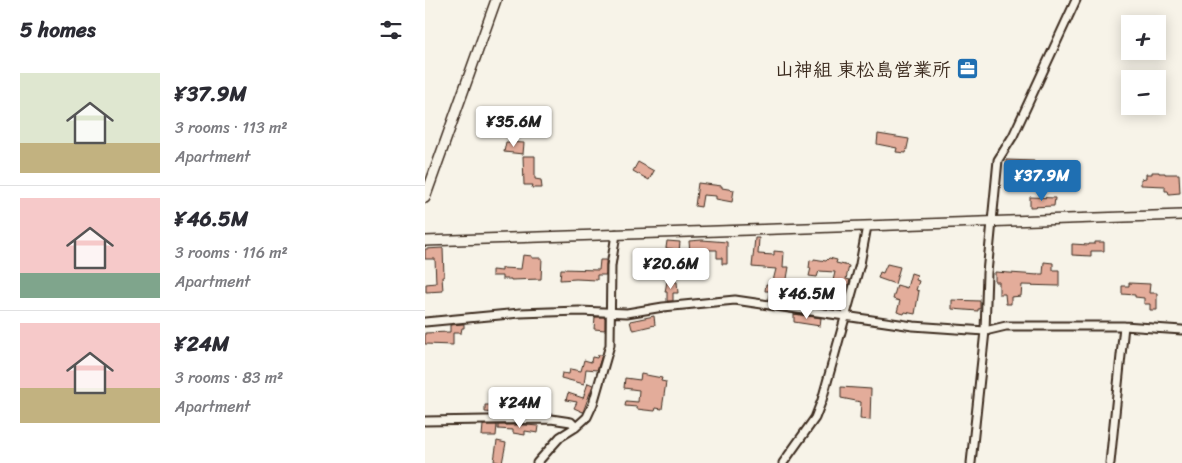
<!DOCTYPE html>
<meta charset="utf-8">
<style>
body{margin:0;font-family:Sriracha,"Klee One",sans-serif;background:#f2f2f3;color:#2b2b33;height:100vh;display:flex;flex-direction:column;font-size:19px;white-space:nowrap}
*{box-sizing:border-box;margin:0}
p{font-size:16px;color:#7c7c81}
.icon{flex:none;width:28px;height:28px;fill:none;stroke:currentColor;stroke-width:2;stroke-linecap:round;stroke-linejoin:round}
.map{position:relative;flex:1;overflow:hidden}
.details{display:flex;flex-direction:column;background:#fff;width:425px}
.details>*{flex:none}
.buttons{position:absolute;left:696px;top:15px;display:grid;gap:10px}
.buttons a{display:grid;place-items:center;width:45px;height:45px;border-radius:0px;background:#fff;box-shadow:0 2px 12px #0003;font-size:25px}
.price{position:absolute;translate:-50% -42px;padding:0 11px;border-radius:5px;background:#fff;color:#222;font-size:16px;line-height:32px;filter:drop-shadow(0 1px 2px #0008)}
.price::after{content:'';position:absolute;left:50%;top:30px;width:15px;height:11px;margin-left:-8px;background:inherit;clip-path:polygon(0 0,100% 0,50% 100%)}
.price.active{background:#1f6fb2;color:#fff}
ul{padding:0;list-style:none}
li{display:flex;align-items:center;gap:15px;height:125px;padding:0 20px}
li+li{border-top:1px solid #e1e1e2}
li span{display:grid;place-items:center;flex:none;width:140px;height:100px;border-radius:0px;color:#555}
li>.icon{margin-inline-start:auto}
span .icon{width:60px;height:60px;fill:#fffc;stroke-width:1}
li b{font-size:21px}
h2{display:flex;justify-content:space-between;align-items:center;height:60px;padding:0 20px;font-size:21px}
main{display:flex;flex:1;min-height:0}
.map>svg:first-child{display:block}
.building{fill:#e3ac9a;stroke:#3b2a1e}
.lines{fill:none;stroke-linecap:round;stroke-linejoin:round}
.minor-casing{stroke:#3b2a1e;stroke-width:11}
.tertiary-casing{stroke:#3b2a1e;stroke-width:12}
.minor{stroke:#f7f3e8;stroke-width:7}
.tertiary{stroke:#f7f3e8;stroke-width:9}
.labels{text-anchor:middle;stroke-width:4;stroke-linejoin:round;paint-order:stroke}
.poi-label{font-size:19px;font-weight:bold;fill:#3b2a1e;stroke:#f7f3e8;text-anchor:end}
</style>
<main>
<section class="details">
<h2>5 homes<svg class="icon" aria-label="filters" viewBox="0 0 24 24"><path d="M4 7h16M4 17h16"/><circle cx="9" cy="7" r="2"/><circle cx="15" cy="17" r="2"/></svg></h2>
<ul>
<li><span style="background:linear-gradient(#dfe7d0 70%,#c2b280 0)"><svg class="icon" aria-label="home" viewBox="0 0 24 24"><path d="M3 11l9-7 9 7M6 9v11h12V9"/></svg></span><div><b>¥37.9M</b><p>3 rooms · 113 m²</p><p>Apartment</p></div></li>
<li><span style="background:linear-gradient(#f6c9c9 75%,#7fa58c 0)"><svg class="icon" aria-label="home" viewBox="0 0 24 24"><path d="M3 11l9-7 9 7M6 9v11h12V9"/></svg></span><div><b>¥46.5M</b><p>3 rooms · 116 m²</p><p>Apartment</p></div></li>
<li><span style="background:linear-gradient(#f6c9c9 65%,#c2b280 0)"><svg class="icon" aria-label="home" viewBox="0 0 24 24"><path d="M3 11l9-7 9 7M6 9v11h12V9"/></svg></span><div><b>¥24M</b><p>3 rooms · 83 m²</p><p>Apartment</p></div></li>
</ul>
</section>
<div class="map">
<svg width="757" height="463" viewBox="0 0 757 463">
<rect width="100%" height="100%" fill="#f7f3e8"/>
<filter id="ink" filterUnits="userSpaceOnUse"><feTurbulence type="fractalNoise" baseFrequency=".02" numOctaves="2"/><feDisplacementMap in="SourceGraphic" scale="10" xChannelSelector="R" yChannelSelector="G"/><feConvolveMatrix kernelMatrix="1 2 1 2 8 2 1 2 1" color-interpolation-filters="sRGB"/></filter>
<g filter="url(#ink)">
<path class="building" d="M453,134L484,139L481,153L471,152L472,148L452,144Z
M81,142L99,143L98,154L79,152Z
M98,156H110V179L116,180L117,188H107L108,185H99Z
M581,160L609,161V168H596L594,169V172L582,171Z
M213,162L229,171L224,180L208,171Z
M727,172H734V173H740V174H754L755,193L744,194L743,191H740V186L716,185V179L721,178V174H727Z
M273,183L297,186V188L309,190L307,202L291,199V196L278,195L276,207L270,206Z
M605,197L630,198L629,206L605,207Z
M330,238H334L333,254L349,255V251L359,252L358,267H364L358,302L343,299L345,291H340L341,284L347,285L351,269L327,267Z
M277,240L302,242V264H297V258H292V250H281L277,252L265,253L264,241Z
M242,241L255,242L252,271L237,270L229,271L216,269V259L248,261V249L241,248Z
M670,242H679V251H666V256L647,255V244L664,245V244H670Z
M18,248L19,277H17L18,291L1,292V284L11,283L10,259H0V249Z
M98,255L107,256V258H117L116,279L86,280V279H77V276H67V270L77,271V268L96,269Z
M404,258L412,260L411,263L424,266L421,279L425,280L423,286H418L417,287L407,285L410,272L394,271L392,277L384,276L386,268H384L385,260L389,261V259L401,261Z
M175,260H181V275H172V280L151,279L135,280L136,269L174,270Z
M619,262L628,263V270H634V286L597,285L596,296L586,297V304H581L580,294H574V282H570V272L613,275V274H618Z
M462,264L475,267L470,284L453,278L455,272L458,273Z
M486,273L492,275L491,280L494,281L491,290L494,291L490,314L480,312L479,314L472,312L475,301L468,299L472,285L482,288Z
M242,281L252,282L253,293H248V301H242V292H240Z
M704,283L725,284L724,293H732V310H725V304H719V298L710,297V295L697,294V286H704Z
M527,300L555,301V309H553V311L527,309Z
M369,314L396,318L395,326L369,322Z
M229,316L230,325L209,330L207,329L205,321Z
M170,317H180V330L169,329Z
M39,324V328H37L36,333H28V345L0,344V333L25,332V325Z
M173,355H177L172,370L161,369L159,384L136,378L137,373L144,374L145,369L156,371L159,360L166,362L167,357L172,358Z
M216,374L237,378L236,381L241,382L237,409L231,408L230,411L220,410L212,409V407L200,406L201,401L213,402L214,390L199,388L200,378L215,380Z
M163,383L168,385L158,412L149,408L152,402L141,400L143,393L158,398Z
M416,387L446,389L445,420L435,419L436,402L416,398Z
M60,405H80V411H70V413L60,412Z
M58,425H72L71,436H57Z
M73,425H100L114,426L113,433L100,431V435L88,433V430L73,429Z
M72,441L81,443L77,463L69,461Z"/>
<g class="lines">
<defs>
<path id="minor" d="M0,322L95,313L154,311L202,313L238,307L310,300L488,326L560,331L581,326H699L757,330
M0,421L126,419L146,422L151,427
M112,463L135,437L151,427L162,417L168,404L185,345L186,266L191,234
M358,463L390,418L397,400L435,264L442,226
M546,463L560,331L562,273L573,160L588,136L651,0
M685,463L699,326"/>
<path id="tertiary" d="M0,198L71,0
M0,241L757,215"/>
</defs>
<use href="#minor" class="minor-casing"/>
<use href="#tertiary" class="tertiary-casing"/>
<use href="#minor" class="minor"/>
<use href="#tertiary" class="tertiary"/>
</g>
</g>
<defs>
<symbol id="office-square" viewBox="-11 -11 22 22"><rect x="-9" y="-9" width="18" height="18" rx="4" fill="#1f6fb2" stroke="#f7f3e8"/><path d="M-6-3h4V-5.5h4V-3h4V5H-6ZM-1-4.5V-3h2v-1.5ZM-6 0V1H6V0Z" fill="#fff"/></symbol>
</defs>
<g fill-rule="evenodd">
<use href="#office-square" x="530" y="56" width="25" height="25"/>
</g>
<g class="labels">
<g class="poi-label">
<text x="526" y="76">山神組 東松島営業所</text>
</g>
</g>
</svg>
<div class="buttons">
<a>+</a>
<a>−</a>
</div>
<b class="price" style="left:89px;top:148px">¥35.6M</b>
<b class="price active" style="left:617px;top:202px">¥37.9M</b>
<b class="price" style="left:246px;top:290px">¥20.6M</b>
<b class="price" style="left:382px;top:320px">¥46.5M</b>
<b class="price" style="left:95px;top:429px">¥24M</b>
</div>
</main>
